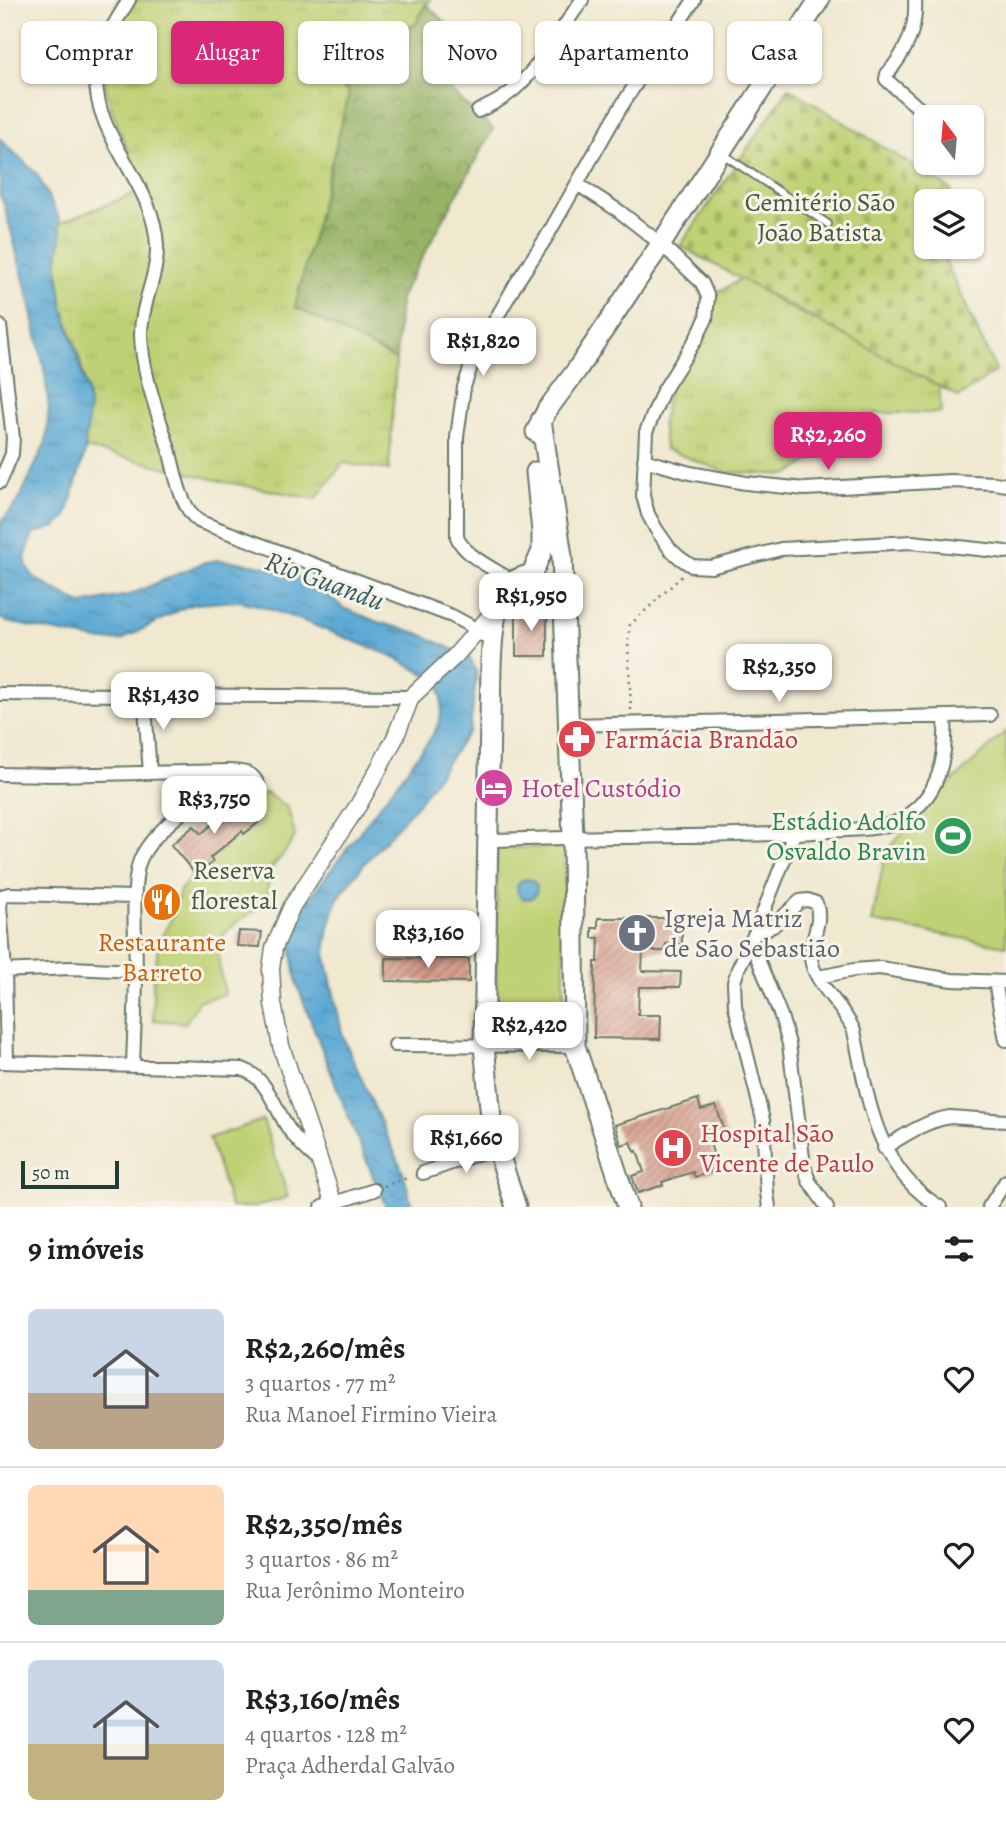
<!DOCTYPE html>
<html lang="pt">
<meta charset="utf-8">
<style>
body{margin:0;font-family:Alegreya,serif;background:#f2f2f2;color:#202124;height:100vh;display:flex;flex-direction:column;font-size:26px;white-space:nowrap}
*{box-sizing:border-box;margin:0}
p{font-size:23px;color:#757577}
.icon{flex:none;width:38px;height:38px;fill:none;stroke:currentColor;stroke-width:2;stroke-linecap:round;stroke-linejoin:round}
.map{position:relative;height:1207px;overflow:hidden}
.sheet{display:flex;flex-direction:column;background:#fff;flex:1}
.sheet>*{flex:none}
.hud{position:absolute;left:21px;top:21px;width:964px;height:63px;display:flex;gap:14px}
.needle{width:46px;rotate:344deg}
.fabs{position:absolute;left:914px;top:105px;display:grid;gap:14px}
.fabs a{display:grid;place-items:center;width:70px;height:70px;border-radius:10px;background:#fff;box-shadow:0 2px 5px #0004;font-size:35px}
.scale{position:absolute;left:21px;bottom:18px;width:98px;box-sizing:border-box;padding-left:7px;border:4px solid #1f3d34;border-top:0;font-size:19px;line-height:24px;white-space:nowrap;color:#1f3d34;-webkit-text-stroke:5px #f7f3e8;paint-order:stroke}
.price{position:absolute;translate:-50% -60px;padding:0 16px;border-radius:14px;background:#fff;color:#222;font-size:23px;line-height:46px;filter:drop-shadow(0 2px 4px #0008)}
.price::after{content:'';position:absolute;left:50%;top:42px;width:21px;height:16px;margin-left:-10px;background:inherit;clip-path:polygon(0 0,100% 0,50% 100%)}
.price.active{background:#db2777;color:#fff}
ul{padding:0;list-style:none}
li{display:flex;align-items:center;gap:21px;height:175px;padding:0 28px}
li+li{border-top:2px solid #e0e0e0}
li span{display:grid;place-items:center;flex:none;width:196px;height:140px;border-radius:10px;color:#555}
li>.icon{margin-inline-start:auto}
span .icon{width:84px;height:84px;fill:#fffc;stroke-width:1}
li b{font-size:30px}
h2{display:flex;justify-content:space-between;align-items:center;height:84px;padding:0 28px;font-size:30px}
.pill{padding:0 24px;border-radius:10px;background:#fff;box-shadow:0 2px 5px #0004;font-size:24px;line-height:63px}
.pill.active{background:#db2777;color:#fff}
.map>svg:first-child{display:block}
.grass{fill:url(#grass-tufts);stroke:#6f8754;stroke-width:2}
.forest{fill:url(#forest-crowns);stroke:#5b784d;stroke-width:2}
.cemetery{fill:url(#cemetery-stones);stroke:#6f8754;stroke-width:2}
.park{fill:#bfd174;stroke:#6f8754;stroke-width:2}
.water{fill:url(#water-ripples);stroke:#3d7384;stroke-width:2}
.building{fill:url(#building-hatch)}
.lines{fill:none;stroke-linecap:round;stroke-linejoin:round}
.service-casing{stroke:#68796a;stroke-width:10}
.minor-casing{stroke:#68796a;stroke-width:16}
.tertiary-casing{stroke:#68796a;stroke-width:19}
.primary-casing{stroke:#68796a;stroke-width:23}
.path{stroke:#68796a;stroke-width:2.5;stroke-dasharray:2 5;stroke-linecap:butt}
.service{stroke:#fff;stroke-width:6}
.minor{stroke:#fff;stroke-width:12}
.tertiary{stroke:#fff;stroke-width:16}
.primary{stroke:#fff;stroke-width:19}
.labels{text-anchor:middle;stroke-width:6;stroke-linejoin:round;paint-order:stroke}
.park-label{font-size:26px;fill:#3f5b41;stroke:#f7f3e8}
.health-label{font-size:26px;fill:#be3a42;stroke:#f7f3e8;text-anchor:start}
.hotel-label{font-size:26px;fill:#b23c85;stroke:#f7f3e8;text-anchor:start}
.leisure-label{font-size:26px;fill:#27864d;stroke:#f7f3e8;text-anchor:end}
.worship-label{font-size:26px;fill:#5b616d;stroke:#f7f3e8;text-anchor:start}
.food-label{font-size:26px;fill:#c56008;stroke:#f7f3e8}
.water-label{font-size:28px;font-style:italic;fill:#315d64;stroke:#f7f3e8}
</style>
<div class="map">
<svg width="1006" height="1207" viewBox="0 0 1006 1207">
<defs>
<pattern id="grass-tufts" width="24" height="20" patternUnits="userSpaceOnUse" patternTransform="scale(1.75)"><rect width="24" height="20" fill="#bfd174"/><path d="M3 7l-1-3M5 7V3M7 7l1-3M15 17l-1-3M17 17v-4M19 17l1-3" fill="none" stroke="#a4b465"/></pattern>
<pattern id="forest-crowns" width="20" height="18" patternUnits="userSpaceOnUse" patternTransform="scale(1.75)"><rect width="20" height="18" fill="#97b366"/><path d="M2 6a3 3 0 1 1 6 0M12 15a3 3 0 1 1 6 0" fill="none" stroke="#7b9355"/></pattern>
<pattern id="cemetery-stones" width="16" height="16" patternUnits="userSpaceOnUse" patternTransform="scale(1.75)"><rect width="16" height="16" fill="#bfd174"/><path d="M2 7V4a2 2 0 0 1 4 0v3zM10 15v-3a2 2 0 0 1 4 0v3z" fill="#a4b465"/></pattern>
<pattern id="water-ripples" width="26" height="14" patternUnits="userSpaceOnUse" patternTransform="scale(1.75)"><rect width="26" height="14" fill="#5ba9d4"/><path d="M2 4q2-2 4 0t4 0M15 11q2-2 4 0t4 0" fill="none" stroke="#4b8bad"/></pattern>
<pattern id="building-hatch" width="6" height="6" patternUnits="userSpaceOnUse" patternTransform="scale(1.75)"><rect width="6" height="6" fill="#d69d8c"/><path d="M-1 1l2-2M0 6l6-6M5 7l2-2" fill="none" stroke="#ad8173"/></pattern>
</defs>
<rect width="100%" height="100%" fill="#f7f3e8"/>
<filter id="ink" filterUnits="userSpaceOnUse"><feTurbulence type="fractalNoise" baseFrequency=".0143" numOctaves="2"/><feDisplacementMap in="SourceGraphic" scale="14" xChannelSelector="R" yChannelSelector="G"/><feConvolveMatrix kernelMatrix="1 2 1 2 8 2 1 2 1" color-interpolation-filters="sRGB"/></filter>
<filter id="wash" filterUnits="userSpaceOnUse"><feTurbulence type="fractalNoise" baseFrequency=".00686" numOctaves="4" result="noise"/><feDisplacementMap in="SourceGraphic" scale="28" xChannelSelector="R" yChannelSelector="G"/><feGaussianBlur stdDeviation="1.57" result="paint"/><feColorMatrix in="noise" values="0 0 0 0 0 0 0 0 0 0 0 0 0 0 0 0 0 1.4 0 .05"/><feComposite in="paint" operator="in"/></filter>
<g filter="url(#wash)">
<rect width="100%" height="100%" fill="#f0e8cf"/>
<path class="grass" d="M118,0H430L426,4L415,25L381,35L349,94L295,307L396,360L389,470L343,463L316,499L225,482L85,448L89,406L80,359L63,307L57,264L61,238L60,223L148,188L129,154L114,116L108,98L101,65Z
M743,278L782,304L939,382L941,413H876L828,450L787,475L725,472L665,449L662,422L672,376L690,343L710,293L724,289Z"/>
<path class="forest" d="M426,4L473,49L450,90L493,129L400,298L396,360L295,307L349,94L318,59L381,35L415,25Z"/>
<path class="cemetery" d="M789,88L952,190L945,201H926V247H939L996,371L959,397L680,246Z"/>
<path class="park" d="M1006,731V946L872,922L885,854L914,818Z
M266,792L288,808L295,836L286,851L269,871L267,903C252,914 219,928 218,948C217,959 223,982 225,994L198,1001L186,1023L153,1020V984L159,942L172,918L180,890L196,872L225,845L240,824L249,801Z
M564,847V1033H496L497,848Z
M263,1120L288,1197L255,1207H231L209,1138Z"/>
<path class="water" d="M0,139L37,174L59,218L61,238L57,264L63,307L87,390L89,406L85,448L86,449L66,518L55,527L33,534L25,559L28,569L36,579L81,604L129,595L205,562L219,560L239,562L270,567L309,581L322,589L343,608L381,623L418,633L469,657L477,672L470,730L417,805L364,864L337,900L329,927L325,953L343,1037L404,1174L412,1207H386L352,1126L297,985L291,946L292,926L299,912L428,742C443,720 445,708 438,681L387,654L301,620L257,605L239,601L194,604L183,608L122,640L103,641L7,622L0,618V523L18,502L46,442L49,408L45,374L31,307L4,204L0,195Z
M517 889a10 10 0 1 1 20 0a10 10 0 1 1-20 0Z"/>
<g id="blocks">
<path class="building" d="M516,610H547V656H516Z
M233,797H237L258,823L244,834L242,831L210,858L213,862L196,875L171,845L194,826L201,834L229,810L224,804Z
M598,918H665V927H682V944H666L665,951H643L642,971L681,972L680,987H639L638,1015H661L660,1039L594,1038L595,962H598L599,938H592V928H598Z
M239,931L262,932L260,947L237,946Z
M386,958L469,959V982L386,981Z
M698,1099L701,1110L716,1106L727,1138L710,1143L718,1170L695,1177L693,1172L662,1182L663,1185L638,1193L632,1176L644,1172L637,1151L635,1152L631,1142L621,1145L615,1125Z"/>
</g>
</g>
<g filter="url(#ink)">
<use href="#blocks" fill-opacity="0" stroke="#68796a" stroke-width="2"/>
<g class="lines">
<defs>
<path id="service" d="M721,153L828,224"/>
<path id="minor" d="M129,0C115,23 96,50 96,78C95,140 155,184 157,246C158,276 141,304 141,334C142,375 159,415 170,453C175,473 180,502 194,517C197,520 200,522 203,523L452,616L478,630L482,635
M915,0C917,29 906,52 887,74L886,79L890,83L929,117
M478,111C488,106 498,102 507,95C536,75 561,29 582,0
M577,184L619,211L661,244L702,283L708,297L706,319L696,339L662,393L646,432L643,496L648,514L656,529L670,549L680,558L692,566L711,567L781,549L912,542L1006,552
M0,326L13,438L12,454L0,482
M644,460L690,473L746,483L805,489L951,481L995,483L1006,485
M513,581C496,570 464,556 457,537V437L464,387L474,357L517,282L546,238L619,110L644,71L668,39L694,0
M0,694L411,697
M144,694L150,773
M569,725L990,715
M0,774L54,775L229,771C242,772 253,771 258,785C245,790 229,786 216,792C192,801 152,834 141,858C130,881 136,942 136,969C136,1001 134,1033 133,1065
M488,840C554,838 620,837 685,836C734,835 782,835 829,831C853,829 882,831 902,819C940,796 947,757 945,716
M755,933L773,926L800,901L808,900L816,903C824,924 807,943 812,964C819,988 844,1007 854,1031C868,1098 875,1168 940,1207
M751,942L781,1016L789,1044L804,1166L809,1181L827,1207
M0,971L71,968L136,971
M818,977L854,970L880,968L952,980L1006,982
M995,982L1006,1040
M395,1045L575,1046
M0,1062L242,1069C266,1076 275,1108 288,1128C296,1140 307,1151 318,1160
M7,1062L5,971L0,906L2,896L9,894L135,897
M884,1148C905,1135 925,1121 950,1117L1006,1121
M423,1173L497,1147
M322,1207L374,1190
M769,1207L767,1193L763,1120L735,1006L734,982L738,969L755,933L794,834
M989,1207L1006,1181"/>
<path id="tertiary" d="M335,1207L281,1046L273,1004L271,969L274,948L292,906L359,804L378,770L395,738L411,697L455,656L497,608"/>
<path id="primary" d="M541,420L562,556L573,838L575,1046L628,1207
M536,432L547,410L576,371L661,244L819,0
M532,574L542,551V532L536,472
M516,1207L497,1147L491,1118L484,1045L491,666C492,644 493,598 512,582C517,578 526,576 532,574"/>
</defs>
<use href="#service" class="service-casing"/>
<use href="#minor" class="minor-casing"/>
<use href="#tertiary" class="tertiary-casing"/>
<use href="#primary" class="primary-casing"/>
<path class="path" d="M631,710L628,642L630,625L683,575
M384,1186L410,1177"/>
<use href="#service" class="service"/>
<use href="#minor" class="minor"/>
<use href="#tertiary" class="tertiary"/>
<use href="#primary" class="primary"/>
</g>
</g>
<defs>
<symbol id="pharmacy-disc" viewBox="-11 -11 22 22"><circle r="9.5" fill="#e0444e" stroke="#f7f3e8"/><path d="M-2-6h4v4h4v4h-4v4h-4v-4h-4v-4h4Z" fill="#fff"/></symbol>
<symbol id="hotel-disc" viewBox="-11 -11 22 22"><circle r="9.5" fill="#d1479c" stroke="#f7f3e8"/><path d="M-6-4.5h1.5V1H6V5H4.5V3h-9V5H-6ZM-4 0a1.8 1.8 0 1 1 3.6 0ZM.5 0V-2.5h3Q6-2.5 6 0Z" fill="#fff"/></symbol>
<symbol id="stadium-disc" viewBox="-11 -11 22 22"><circle r="9.5" fill="#2e9e5b" stroke="#f7f3e8"/><path d="M0-5a6.5 5 0 1 0 0 10a6.5 5 0 1 0 0-10ZM-3.5-1.8h7v3.6h-7Z" fill="#fff"/></symbol>
<symbol id="restaurant-disc" viewBox="-11 -11 22 22"><circle r="9.5" fill="#e8710a" stroke="#f7f3e8"/><path d="M-5-6h1v4h1v-4h1v4h1v-4h1v5L-1.5 .5V6h-2V.5L-5-1ZM5-6V6H3V1.5H1.5Q1.5-4 5-6Z" fill="#fff"/></symbol>
<symbol id="church-disc" viewBox="-11 -11 22 22"><circle r="9.5" fill="#6b7280" stroke="#f7f3e8"/><path d="M-1.2-6h2.4v3.5h3.3v2.4h-3.3V6h-2.4V-.1h-3.3v-2.4h3.3Z" fill="#fff"/></symbol>
<symbol id="hospital-disc" viewBox="-11 -11 22 22"><circle r="9.5" fill="#e0444e" stroke="#f7f3e8"/><path d="M-5-5h3v3.5h4V-5h3V5h-3V1.5h-4V5h-3Z" fill="#fff"/></symbol>
</defs>
<g fill-rule="evenodd">
<use href="#pharmacy-disc" x="555" y="717" width="44" height="44"/>
<use href="#hotel-disc" x="472" y="766" width="44" height="44"/>
<use href="#stadium-disc" x="931" y="814" width="44" height="44"/>
<use href="#restaurant-disc" x="140" y="880" width="44" height="44"/>
<use href="#church-disc" x="615" y="911" width="44" height="44"/>
<use href="#hospital-disc" x="651" y="1126" width="44" height="44"/>
</g>
<g class="labels">
<g class="park-label">
<text x="820" y="211">Cemitério São<tspan x="820" dy="30">João Batista</tspan></text>
<text x="234" y="879">Reserva<tspan x="234" dy="30">florestal</tspan></text>
</g>
<g class="health-label">
<text x="604" y="748">Farmácia Brandão</text>
<text x="700" y="1142">Hospital São<tspan x="700" dy="30">Vicente de Paulo</tspan></text>
</g>
<g class="hotel-label">
<text x="521" y="797">Hotel Custódio</text>
</g>
<g class="leisure-label">
<text x="926" y="830">Estádio Adolfo<tspan x="926" dy="30">Osvaldo Bravin</tspan></text>
</g>
<g class="worship-label">
<text x="664" y="927">Igreja Matriz<tspan x="664" dy="30">de São Sebastião</tspan></text>
</g>
<g class="food-label">
<text x="162" y="951">Restaurante<tspan x="162" dy="30">Barreto</tspan></text>
</g>
<g class="water-label">
<text transform="translate(325 580) rotate(20)" y="10">Rio Guandu</text>
</g>
</g>
</svg>
<div class="fabs">
<a><svg class="needle" viewBox="-14 -14 28 28"><path d="M0-13l5 13h-10z" fill="#e53935"/><path d="M0 13l5-13h-10z" fill="#757577"/></svg></a>
<a><svg class="icon" aria-label="layers" viewBox="0 0 24 24"><path d="M12 4l9 5-9 5-9-5zM3 14l9 5 9-5"/></svg></a>
</div>
<div class="scale">50 m</div>
<b class="price" style="left:483px;top:378px">R$1,820</b>
<b class="price active" style="left:828px;top:472px">R$2,260</b>
<b class="price" style="left:531px;top:633px">R$1,950</b>
<b class="price" style="left:779px;top:704px">R$2,350</b>
<b class="price" style="left:163px;top:732px">R$1,430</b>
<b class="price" style="left:214px;top:836px">R$3,750</b>
<b class="price" style="left:428px;top:970px">R$3,160</b>
<b class="price" style="left:529px;top:1062px">R$2,420</b>
<b class="price" style="left:466px;top:1175px">R$1,660</b>
<div class="hud">
<a class="pill">Comprar</a>
<a class="pill active">Alugar</a>
<a class="pill">Filtros</a>
<a class="pill">Novo</a>
<a class="pill">Apartamento</a>
<a class="pill">Casa</a>
</div>
</div>
<section class="sheet">
<h2>9 imóveis<svg class="icon" aria-label="filters" viewBox="0 0 24 24"><path d="M4 7h16M4 17h16"/><circle cx="9" cy="7" r="2"/><circle cx="15" cy="17" r="2"/></svg></h2>
<ul>
<li><span style="background:linear-gradient(#c9d6e8 60%,#b9a48a 0)"><svg class="icon" aria-label="home" viewBox="0 0 24 24"><path d="M3 11l9-7 9 7M6 9v11h12V9"/></svg></span><div><b>R$2,260/mês</b><p>3 quartos · 77 m²</p><p>Rua Manoel Firmino Vieira</p></div><svg class="icon" aria-label="heart" viewBox="0 0 24 24"><path d="M12 20l-8-8c-3-5 5-10 8-4 3-6 11-1 8 4z"/></svg></li>
<li><span style="background:linear-gradient(#ffd9b3 75%,#7fa58c 0)"><svg class="icon" aria-label="home" viewBox="0 0 24 24"><path d="M3 11l9-7 9 7M6 9v11h12V9"/></svg></span><div><b>R$2,350/mês</b><p>3 quartos · 86 m²</p><p>Rua Jerônimo Monteiro</p></div><svg class="icon" aria-label="heart" viewBox="0 0 24 24"><path d="M12 20l-8-8c-3-5 5-10 8-4 3-6 11-1 8 4z"/></svg></li>
<li><span style="background:linear-gradient(#c9d6e8 60%,#c2b280 0)"><svg class="icon" aria-label="home" viewBox="0 0 24 24"><path d="M3 11l9-7 9 7M6 9v11h12V9"/></svg></span><div><b>R$3,160/mês</b><p>4 quartos · 128 m²</p><p>Praça Adherdal Galvão</p></div><svg class="icon" aria-label="heart" viewBox="0 0 24 24"><path d="M12 20l-8-8c-3-5 5-10 8-4 3-6 11-1 8 4z"/></svg></li>
</ul>
</section>
